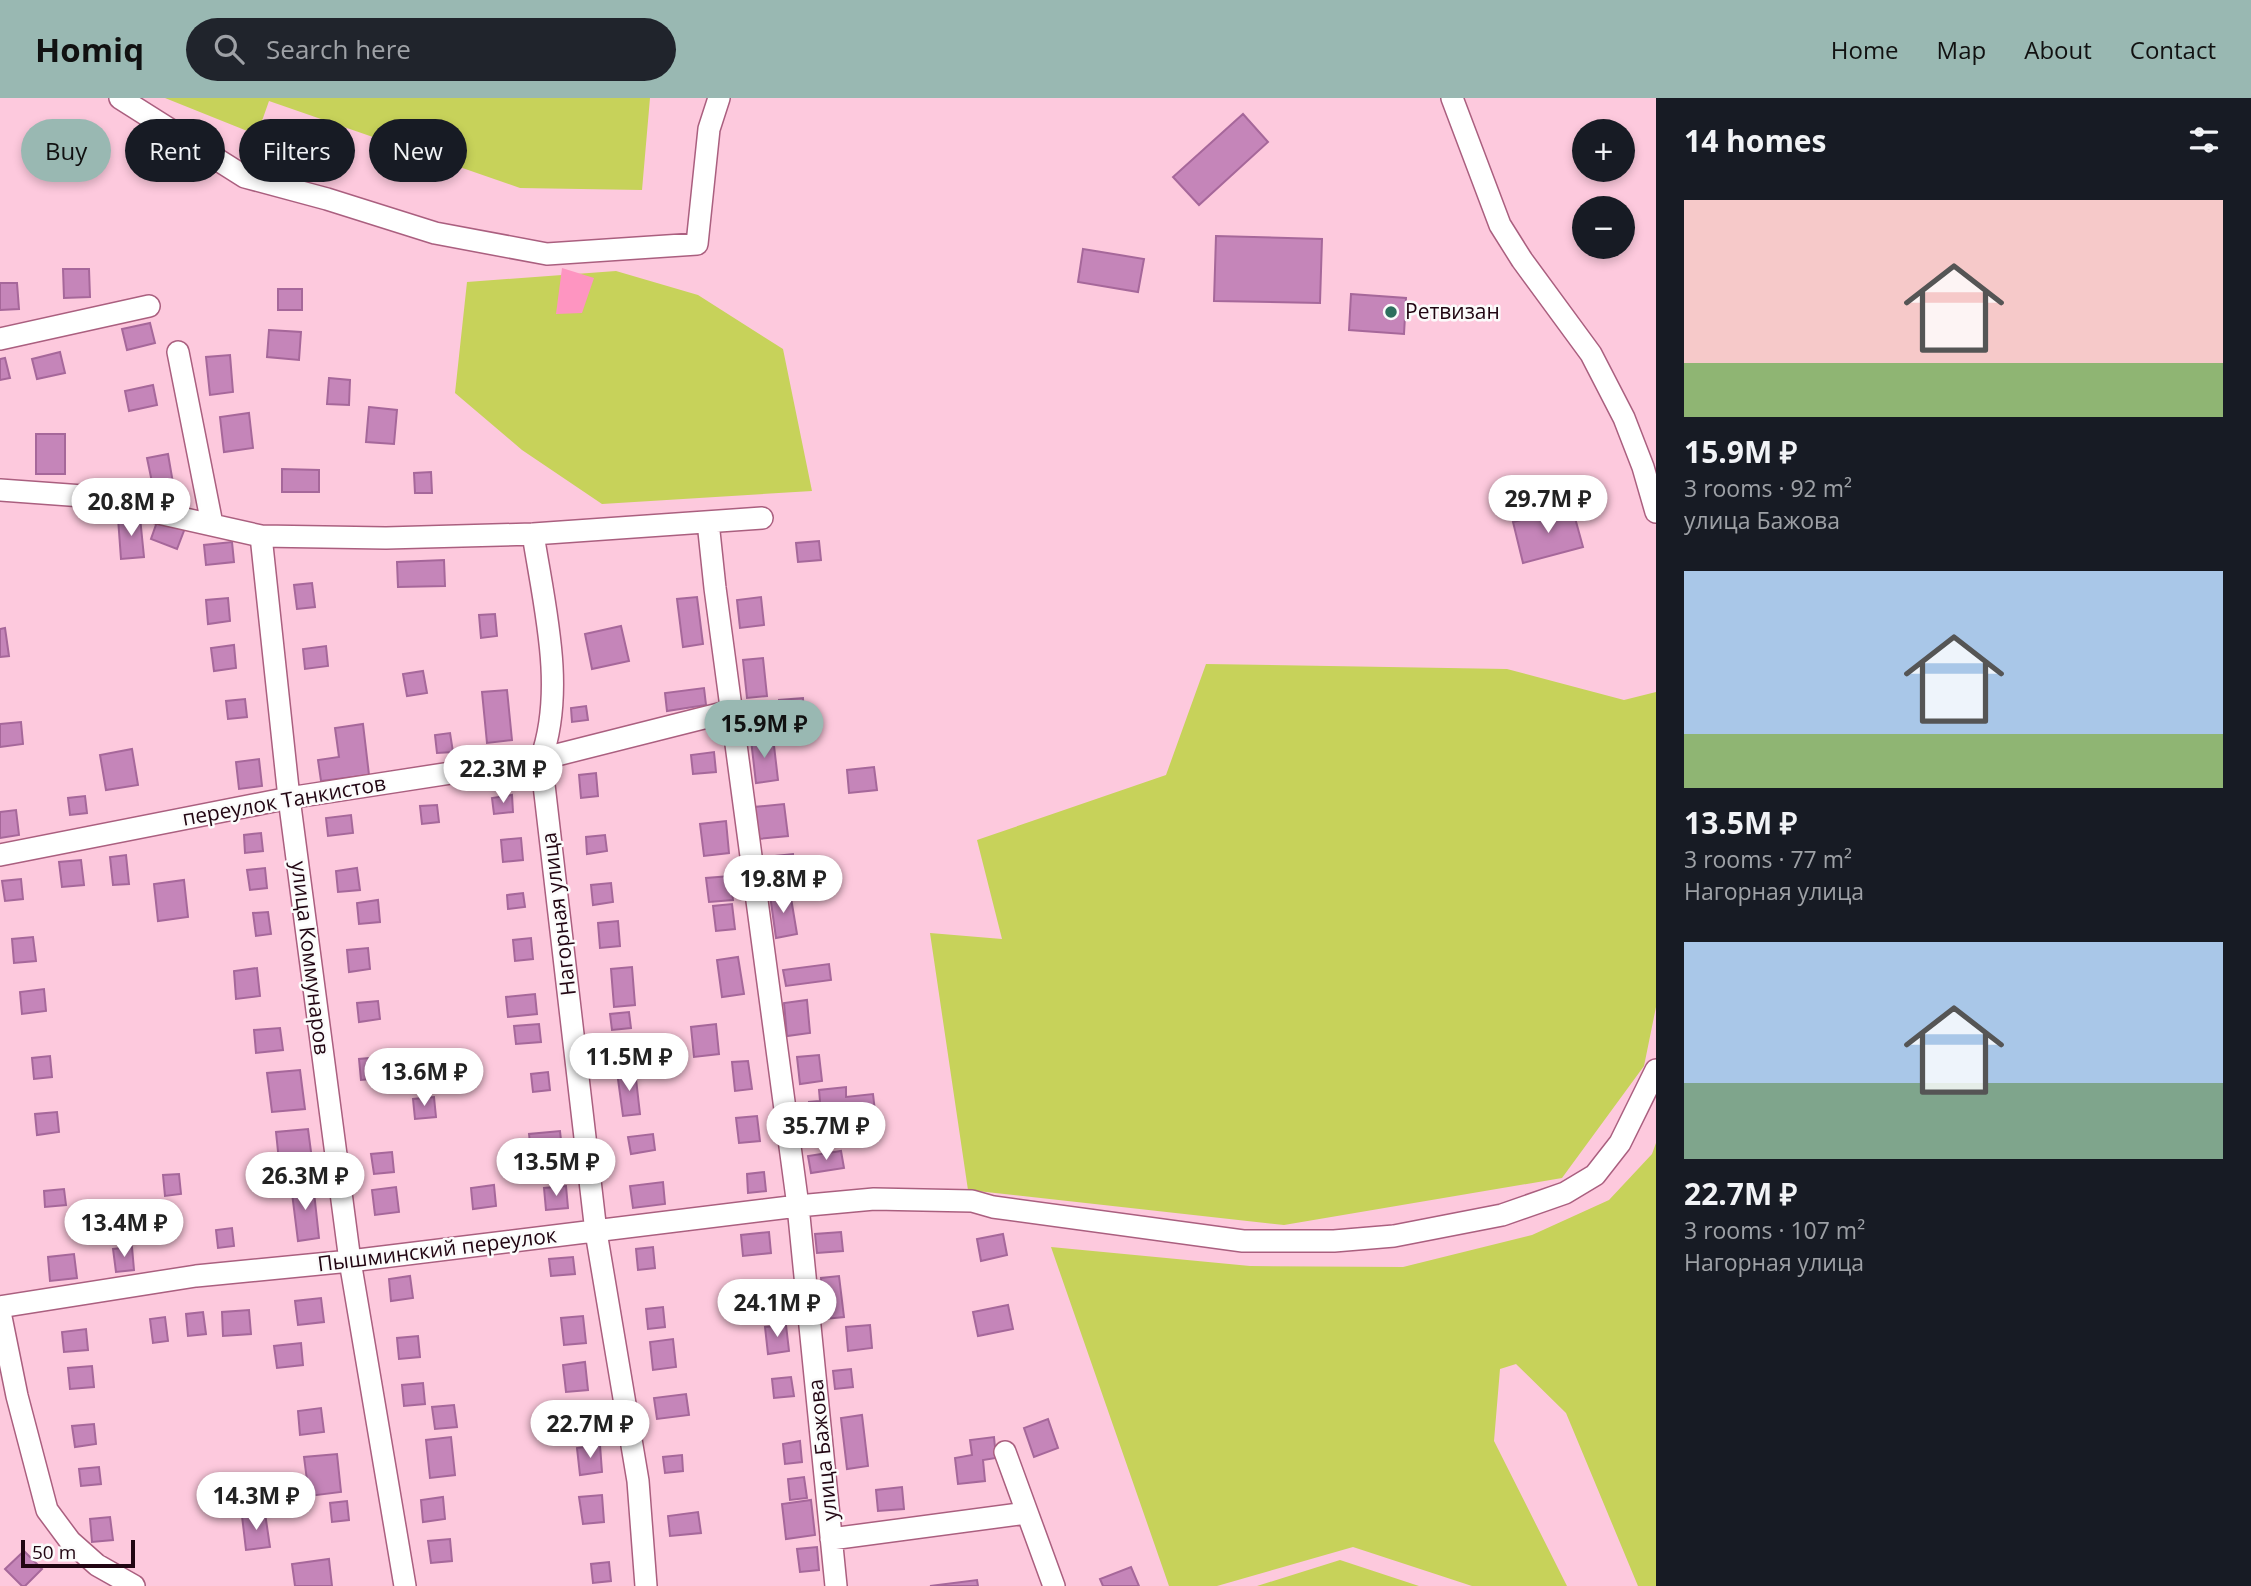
<!DOCTYPE html>
<meta charset="utf-8">
<style>
body{margin:0;font-family:"Open Sans",sans-serif;background:#20242c;color:#f1f3f6;height:100vh;display:flex;flex-direction:column;font-size:26px;white-space:nowrap}
*{box-sizing:border-box;margin:0}
p{font-size:23px;color:#9ea1a6}
.icon{flex:none;width:38px;height:38px;fill:none;stroke:currentColor;stroke-width:2;stroke-linecap:round;stroke-linejoin:round}
.map{position:relative;flex:1;overflow:hidden}
.sheet{display:flex;flex-direction:column;background:#171b24;width:595px}
.sheet>*{flex:none}
.hud{position:absolute;left:21px;top:21px;width:665px;height:63px;display:flex;gap:14px}
.fabs{position:absolute;left:1572px;top:21px;display:grid;gap:14px}
.fabs a{display:grid;place-items:center;width:63px;height:63px;border-radius:50%;background:#171b24;box-shadow:0 4px 10px #0003;font-size:35px}
.scale{position:absolute;left:21px;bottom:18px;width:114px;box-sizing:border-box;padding-left:7px;border:4px solid #210512;border-top:0;font-size:19px;line-height:24px;white-space:nowrap;color:#210512;-webkit-text-stroke:5px #fbfbfb;paint-order:stroke}
.price{position:absolute;translate:-50% -60px;padding:0 16px;border-radius:24px;background:#fff;color:#222;font-size:23px;line-height:46px;filter:drop-shadow(0 2px 4px #0008)}
.price::after{content:'';position:absolute;left:50%;top:42px;width:21px;height:16px;margin-left:-10px;background:inherit;clip-path:polygon(0 0,100% 0,50% 100%)}
.price.selected{background:#99b8b2;color:#111}
ul{padding:0;list-style:none}
li{display:grid;align-content:center;gap:14px;height:371px;padding:0 28px}
li span{display:grid;place-items:center;height:217px;border-radius:0px;color:#555}
li>.icon{margin-inline-start:auto}
span .icon{width:126px;height:126px;fill:#fffc;stroke-width:1}
li b{font-size:30px}
h2{display:flex;justify-content:space-between;align-items:center;height:84px;padding:0 28px;font-size:30px}
.chip{padding:0 24px;border-radius:32px;background:#171b24;box-shadow:0 4px 10px #0003;font-size:24px;line-height:63px}
.chip.selected{background:#99b8b2;color:#111}
header{display:flex;align-items:center;gap:42px;box-sizing:border-box;height:98px;padding:0 35px;background:#99b8b2;color:#111}
header strong{font-size:33px}
nav{display:flex;gap:38px;margin-inline-start:auto;font-size:24px}
.search{width:490px;height:63px;background:#20242c;display:flex;align-items:center;gap:18px;box-sizing:border-box;padding:0 24px;border-radius:38px;color:#9ea1a6;font-size:26px}
main{display:flex;flex:1;min-height:0}
.map>svg:first-child{display:block}
.green{fill:#c7d25a}
.water{fill:#fe95c1}
.building{fill:#c585b9;stroke:#a6679a;stroke-width:2}
.lines{fill:none;stroke-linecap:round;stroke-linejoin:round}
.minor-casing{stroke:#aa5f7f;stroke-width:24}
.minor{stroke:#fff;stroke-width:21}
.poi-dot{fill:#2d6f5e;stroke:#fbfbfb;stroke-width:2.5}
.labels{text-anchor:middle;stroke-width:5;stroke-linejoin:round;paint-order:stroke}
.poi-label{font-size:21px;fill:#210512;stroke:#fbfbfb;text-anchor:start}
.street-label{font-size:21px;fill:#210512;stroke:#fbfbfb}
</style>
<header>
<strong>Homiq</strong>
<div class="search"><svg class="icon" aria-label="search" viewBox="0 0 24 24"><circle cx="10" cy="10" r="6"/><path d="M15 15l6 6"/></svg>Search here</div>
<nav><a>Home</a><a>Map</a><a>About</a><a>Contact</a></nav>
</header>
<main>
<div class="map">
<svg width="1656" height="1488" viewBox="0 0 1656 1488">
<rect width="100%" height="100%" fill="#fdc9dd"/>
<path class="green" d="M165,0H650L642,92L520,90L269,3L257,37Z
M616,173L698,197L783,251L812,393L602,406L522,352L455,295L467,184Z
M1206,566L1507,571L1624,602L1656,594V909L1644,968L1562,1080L1284,1127L968,1092L930,835L1002,841L977,742L1166,677Z
M1656,1045V1488H1638L1566,1315L1516,1266L1500,1271L1494,1343L1567,1488H1472L1353,1449L1217,1488H1169L1051,1149L1250,1168L1403,1169L1532,1137L1609,1102L1652,1056Z
M1340,1462L1419,1488H1257Z"/>
<path class="water" d="M562,170L594,180L582,215L556,216Z"/>
<path class="building" d="M1243,16L1268,44L1199,107L1173,79Z
M1216,138L1322,141L1320,205L1214,203Z
M1083,151L1144,161L1138,194L1078,184Z
M63,171H89L90,199L64,200Z
M0,185H17L19,211L0,212Z
M278,191H302V212H278Z
M1351,196L1406,200L1404,236L1349,232Z
M150,225L155,245L127,252L122,231Z
M269,232L301,234L299,262L267,259Z
M60,254L65,275L37,281L32,261Z
M230,257L233,294L210,297L206,259Z
M5,260L10,280L0,282V261Z
M329,280L350,282L349,307L327,306Z
M153,287L157,307L129,313L125,293Z
M369,309L397,312L394,346L366,344Z
M249,315L253,350L224,354L220,319Z
M36,336H65V376H36Z
M168,356L173,385L153,389L147,360Z
M282,371L319,372V394H282Z
M431,374L432,395H415L414,375Z
M1572,409L1583,449L1523,465L1513,424Z
M140,419L144,459L121,461L118,420Z
M158,421L185,430L177,451L151,441Z
M819,443L821,462L798,464L796,445Z
M232,444L234,464L206,467L204,447Z
M444,462L445,488L398,489L397,464Z
M312,485L315,509L297,511L294,487Z
M697,499L703,546L683,549L677,501Z
M761,499L764,527L740,530L737,502Z
M228,500L230,523L208,526L206,502Z
M495,516L497,538L481,540L479,517Z
M621,528L629,563L592,571L585,536Z
M5,530L9,558L0,559V531Z
M234,547L236,570L214,573L211,550Z
M326,548L328,568L305,571L303,551Z
M763,560L767,598L747,600L743,562Z
M423,573L427,595L407,598L403,576Z
M704,590L706,607L667,613L665,595Z
M507,592L512,642L487,645L482,594Z
M803,600L805,639L781,640L779,602Z
M245,601L247,619L228,621L226,603Z
M586,608L588,622L572,624L571,610Z
M21,624L23,646L0,649V626Z
M363,626L369,677L321,683L318,662L339,659L335,630Z
M450,635L453,654L437,655L435,637Z
M773,639L778,682L756,685L751,642Z
M132,651L138,687L106,692L100,657Z
M714,654L716,674L693,676L691,657Z
M259,661L262,688L239,691L236,664Z
M874,669L877,692L849,695L847,672Z
M596,675L598,698L581,700L579,677Z
M512,697L513,714L494,716L492,700Z
M85,698L87,715L70,717L68,700Z
M784,706L788,738L758,741L754,709Z
M437,707L439,724L422,726L420,708Z
M16,712L19,737L0,740V714Z
M351,717L353,735L328,738L326,720Z
M726,723L729,755L704,758L700,726Z
M261,735L263,753L245,755L244,737Z
M605,737L607,753L587,756L586,739Z
M521,740L523,762L503,764L501,742Z
M793,756L796,786L769,789L766,759Z
M126,757L129,786L113,787L110,759Z
M81,762L84,787L62,789L59,764Z
M265,770L267,790L250,792L247,772Z
M357,770L360,792L338,794L336,773Z
M730,778L733,802L709,804L706,780Z
M21,781L23,801L5,803L2,783Z
M184,782L188,819L158,823L154,786Z
M611,785L613,804L593,807L591,787Z
M790,794L797,836L776,840L770,797Z
M523,795L525,809L508,811L507,797Z
M378,802L380,824L359,826L357,805Z
M732,806L735,831L716,833L713,808Z
M268,814L271,836L256,838L253,815Z
M618,823L620,848L600,850L598,825Z
M33,839L36,863L14,865L12,841Z
M531,840L533,861L515,863L513,842Z
M368,850L370,871L349,874L347,852Z
M738,859L744,896L722,899L717,862Z
M829,866L831,882L786,888L783,872Z
M632,869L635,907L614,909L611,871Z
M257,870L260,898L236,901L234,873Z
M44,891L46,913L22,916L20,894Z
M535,896L537,916L508,919L506,899Z
M807,902L810,935L787,938L784,905Z
M378,903L380,921L359,924L357,905Z
M629,914L631,930L612,932L610,916Z
M539,926L541,944L516,946L514,928Z
M716,926L719,956L694,959L691,929Z
M280,930L283,952L256,955L254,932Z
M819,957L822,983L800,986L797,959Z
M50,958L52,979L34,981L32,960Z
M380,959L382,980L361,982L359,961Z
M748,963L752,991L735,993L732,964Z
M300,972L305,1011L272,1014L267,975Z
M635,972L640,1016L623,1018L617,974Z
M548,974L550,992L533,994L531,976Z
M846,989V999L873,996L876,1022L849,1025L850,1028L829,1031V1034L802,1037L800,1017L810,1016L809,1004L820,1003L819,992Z
M434,999L436,1019L415,1021L413,1001Z
M57,1014L59,1034L37,1037L35,1016Z
M757,1018L760,1043L739,1045L736,1020Z
M308,1031L313,1069L280,1073L276,1034Z
M560,1033L563,1060L532,1063L529,1036Z
M653,1036L655,1052L631,1056L628,1039Z
M841,1053L844,1070L811,1075L808,1058Z
M392,1054L394,1074L374,1076L371,1056Z
M764,1074L766,1093L748,1095L747,1076Z
M179,1076L181,1096L165,1098L163,1077Z
M663,1084L665,1106L633,1110L630,1088Z
M313,1085L319,1140L298,1143L291,1087Z
M494,1087L496,1108L473,1111L471,1090Z
M566,1088L568,1110L546,1112L544,1090Z
M396,1089L399,1114L375,1117L372,1092Z
M64,1091L66,1107L45,1109L44,1093Z
M232,1130L234,1148L218,1150L216,1132Z
M769,1134L771,1155L743,1158L741,1137Z
M841,1134L843,1153L817,1155L815,1136Z
M1003,1136L1007,1157L981,1163L977,1141Z
M132,1149L134,1172L116,1174L113,1151Z
M653,1149L655,1170L638,1172L636,1151Z
M74,1156L77,1180L50,1183L48,1159Z
M573,1159L575,1176L551,1178L549,1161Z
M410,1178L413,1200L391,1203L389,1181Z
M839,1178L844,1219L825,1221L821,1180Z
M777,1188L779,1211L757,1214L755,1190Z
M321,1200L324,1224L298,1227L295,1203Z
M1008,1207L1013,1231L978,1238L973,1214Z
M663,1209L665,1229L648,1231L646,1211Z
M249,1212L251,1236L223,1238L222,1214Z
M203,1214L206,1236L188,1238L186,1216Z
M583,1218L586,1245L564,1247L561,1220Z
M165,1219L168,1243L153,1245L150,1221Z
M786,1227L789,1253L768,1256L765,1229Z
M870,1227L872,1250L848,1253L846,1229Z
M86,1231L88,1252L64,1254L62,1234Z
M418,1238L420,1259L399,1261L397,1240Z
M673,1241L676,1269L653,1272L650,1244Z
M301,1245L303,1267L277,1270L274,1248Z
M585,1264L588,1292L566,1294L563,1267Z
M92,1268L94,1289L70,1291L68,1270Z
M851,1271L853,1289L835,1291L833,1273Z
M791,1279L794,1298L774,1300L772,1281Z
M423,1285L425,1306L404,1308L402,1287Z
M686,1296L689,1317L657,1321L654,1300Z
M598,1305L601,1332L579,1334L576,1307Z
M454,1307L457,1329L435,1331L432,1309Z
M321,1310L324,1334L300,1337L298,1313Z
M862,1317L868,1368L847,1371L841,1320Z
M1048,1321L1058,1350L1034,1359L1024,1330Z
M94,1326L96,1346L75,1349L72,1328Z
M451,1339L455,1377L430,1380L426,1342Z
M994,1339L996,1360L983,1362L985,1383L958,1386L955,1360L972,1357L970,1342Z
M800,1343L802,1364L785,1366L783,1346Z
M600,1347L602,1374L580,1377L577,1350Z
M337,1356L341,1394L309,1398L304,1359Z
M682,1357L683,1373L665,1375L663,1359Z
M99,1369L101,1386L81,1388L79,1371Z
M804,1379L807,1400L790,1402L788,1381Z
M902,1389L904,1411L878,1413L876,1392Z
M602,1397L604,1424L583,1426L579,1399Z
M443,1399L445,1421L423,1424L421,1402Z
M811,1402L815,1437L786,1441L782,1406Z
M347,1403L349,1422L332,1424L330,1405Z
M698,1414L701,1435L670,1438L668,1418Z
M265,1415L270,1449L246,1452L242,1418Z
M110,1419L113,1442L92,1444L90,1421Z
M450,1441L452,1463L431,1465L428,1443Z
M817,1449L819,1472L800,1474L797,1451Z
M24,1453L42,1471L25,1488H22L5,1471Z
M329,1461L332,1488H295L292,1466Z
M609,1464L611,1483L593,1485L591,1466Z
M1131,1469L1139,1488H1103L1100,1481Z
M977,1482L978,1488H930Z"/>
<g class="lines">
<defs>
<path id="minor" d="M120,0L245,79L327,101L435,135L547,156L697,146L709,31L719,0
M1452,0L1500,127L1522,162L1591,256L1624,320L1643,369L1656,414
M0,241L149,208
M178,254L212,426
M0,392L83,398L261,438L386,440L533,436L762,420
M708,424L715,490L798,1108L836,1488
M533,436C544,507 566,591 541,661L596,1134L638,1383L646,1488
M261,438L289,700L350,1163L405,1488
M0,757L289,700L541,661L731,613
M0,1209L196,1178L350,1163L798,1108L874,1101L972,1103L993,1109L1243,1143H1334L1394,1138L1502,1117L1565,1095L1595,1077L1620,1045L1656,972
M0,1214L17,1298L47,1412L70,1443L97,1467L134,1488
M1005,1354L1054,1488
M831,1441L1027,1415"/>
</defs>
<use href="#minor" class="minor-casing"/>
<use href="#minor" class="minor"/>
</g>
<circle class="poi-dot" cx="1391" cy="214" r="7"/>
<g class="labels">
<g class="poi-label">
<text x="1405" y="221">Ретвизан</text>
</g>
<g class="street-label">
<text transform="translate(284 703) rotate(-10)" y="7">переулок Танкистов</text>
<text transform="translate(559 816) rotate(-97)" y="7">Нагорная улица</text>
<text transform="translate(310 860) rotate(83)" y="7">улица Коммунаров</text>
<text transform="translate(437 1152) rotate(-7)" y="7">Пышминский переулок</text>
<text transform="translate(823 1352) rotate(-96)" y="7">улица Бажова</text>
</g>
</g>
</svg>
<div class="fabs">
<a>+</a>
<a>−</a>
</div>
<div class="scale">50 m</div>
<b class="price" style="left:1548px;top:437px">29.7M ₽</b>
<b class="price" style="left:131px;top:440px">20.8M ₽</b>
<b class="price selected" style="left:764px;top:662px">15.9M ₽</b>
<b class="price" style="left:503px;top:707px">22.3M ₽</b>
<b class="price" style="left:783px;top:817px">19.8M ₽</b>
<b class="price" style="left:629px;top:995px">11.5M ₽</b>
<b class="price" style="left:424px;top:1010px">13.6M ₽</b>
<b class="price" style="left:826px;top:1064px">35.7M ₽</b>
<b class="price" style="left:556px;top:1100px">13.5M ₽</b>
<b class="price" style="left:305px;top:1114px">26.3M ₽</b>
<b class="price" style="left:124px;top:1161px">13.4M ₽</b>
<b class="price" style="left:777px;top:1241px">24.1M ₽</b>
<b class="price" style="left:590px;top:1362px">22.7M ₽</b>
<b class="price" style="left:256px;top:1434px">14.3M ₽</b>
<div class="hud">
<a class="chip selected">Buy</a>
<a class="chip">Rent</a>
<a class="chip">Filters</a>
<a class="chip">New</a>
</div>
</div>
<section class="sheet">
<h2>14 homes<svg class="icon" aria-label="filters" viewBox="0 0 24 24"><path d="M4 7h16M4 17h16"/><circle cx="9" cy="7" r="2"/><circle cx="15" cy="17" r="2"/></svg></h2>
<ul>
<li><span style="background:linear-gradient(#f6c9c9 75%,#8fb573 0)"><svg class="icon" aria-label="home" viewBox="0 0 24 24"><path d="M3 11l9-7 9 7M6 9v11h12V9"/></svg></span><div><b>15.9M ₽</b><p>3 rooms · 92 m²</p><p>улица Бажова</p></div></li>
<li><span style="background:linear-gradient(#a9c7e8 75%,#8fb573 0)"><svg class="icon" aria-label="home" viewBox="0 0 24 24"><path d="M3 11l9-7 9 7M6 9v11h12V9"/></svg></span><div><b>13.5M ₽</b><p>3 rooms · 77 m²</p><p>Нагорная улица</p></div></li>
<li><span style="background:linear-gradient(#a9c7e8 65%,#7fa58c 0)"><svg class="icon" aria-label="home" viewBox="0 0 24 24"><path d="M3 11l9-7 9 7M6 9v11h12V9"/></svg></span><div><b>22.7M ₽</b><p>3 rooms · 107 m²</p><p>Нагорная улица</p></div></li>
</ul>
</section>
</main>
